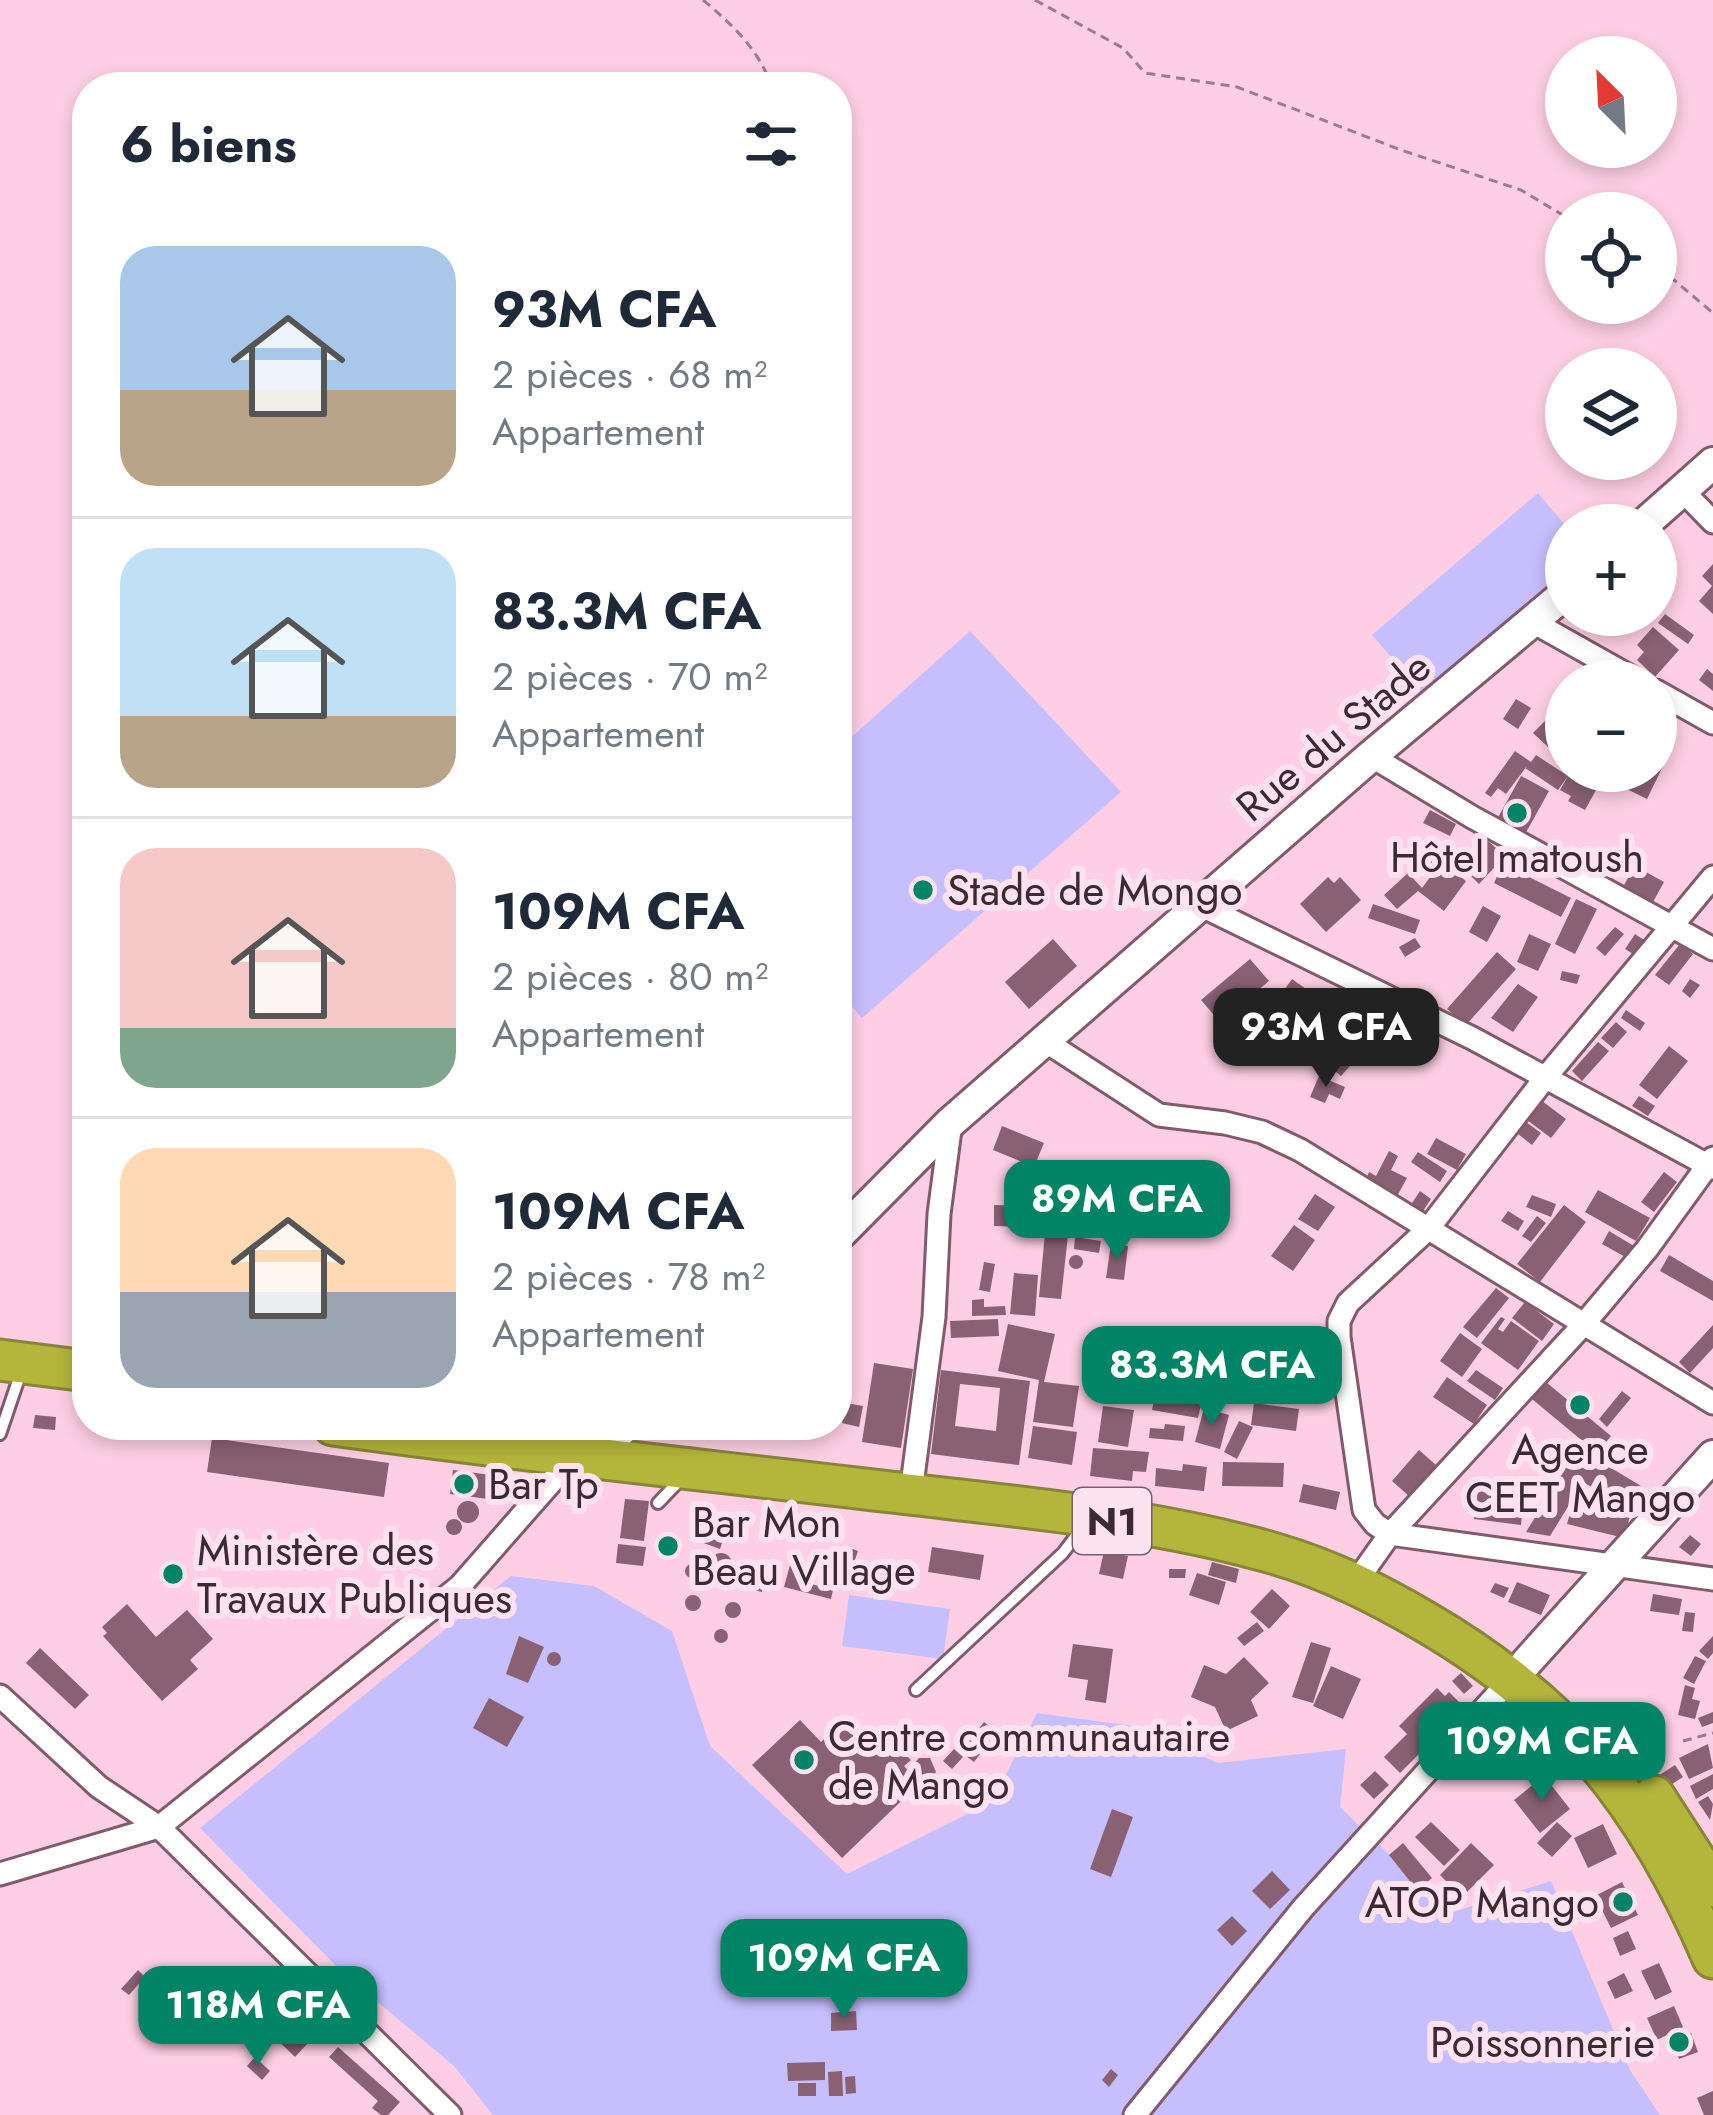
<!DOCTYPE html>
<html lang="fr">
<meta charset="utf-8">
<style>
body{margin:0;font-family:Jost,sans-serif;background:#f2f2f3;color:#1f2937;height:100vh;display:flex;flex-direction:column;font-size:45px;white-space:nowrap}
*{box-sizing:border-box;margin:0}
p{font-size:39px;color:#747a83}
.icon{flex:none;width:66px;height:66px;fill:none;stroke:currentColor;stroke-width:2;stroke-linecap:round;stroke-linejoin:round}
.map{position:relative;flex:1;overflow:hidden}
.panel{position:absolute;left:72px;top:72px;width:780px;height:1368px;display:flex;flex-direction:column;background:#fff;border-radius:48px;box-shadow:0 6px 18px #0003}
.panel>*{flex:none}
.needle{width:78px;rotate:336deg}
.tools{position:absolute;left:1545px;top:36px;display:grid;gap:24px}
.tools a{display:grid;place-items:center;width:132px;height:132px;border-radius:50%;background:#fff;box-shadow:0 6px 18px #0003;font-size:60px}
.price{position:absolute;translate:-50% -102px;padding:0 27px;border-radius:24px;background:#008466;color:#fff;font-size:39px;line-height:78px;filter:drop-shadow(0 3px 6px #0008)}
.price::after{content:'';position:absolute;left:50%;top:72px;width:36px;height:27px;margin-left:-18px;background:inherit;clip-path:polygon(0 0,100% 0,50% 100%)}
.price.active{background:#222;color:#fff}
ul{padding:0;list-style:none}
li{display:flex;align-items:center;gap:36px;height:300px;padding:0 48px}
li+li{border-top:3px solid #e0e1e3}
li span{display:grid;place-items:center;flex:none;width:336px;height:240px;border-radius:36px;color:#555}
li>.icon{margin-inline-start:auto}
span .icon{width:144px;height:144px;fill:#fffc;stroke-width:1}
li b{font-size:51px}
h2{display:flex;justify-content:space-between;align-items:center;height:144px;padding:0 48px;font-size:51px}
.map>svg:first-child{display:block}
.green{fill:#c6befd}
.building{fill:#896173;fill-rule:evenodd}
.lines{fill:none;stroke-linecap:round;stroke-linejoin:round}
.lane-casing{stroke:#825a6d;stroke-width:16}
.street-casing{stroke:#825a6d;stroke-width:27}
.secondary-casing{stroke:#825a6d;stroke-width:36}
.highway-casing{stroke:#8a8438;stroke-width:45}
.path{stroke:#9c7c8b;stroke-width:3;stroke-dasharray:9 6;stroke-linecap:butt}
.lane{stroke:#fff;stroke-width:10}
.street{stroke:#fff;stroke-width:21}
.secondary{stroke:#fff;stroke-width:30}
.highway{stroke:#b4b53b;stroke-width:39}
.poi-dot{fill:#008466;stroke:#ffe2ef;stroke-width:4.5}
.labels{text-anchor:middle;stroke-width:12;stroke-linejoin:round;paint-order:stroke}
.shield{fill:#ffe2ef;stroke:#76616b;stroke-width:3}
.shield-label{font-size:39px;font-weight:bold;fill:#3c2a32}
.street-label{font-size:42px;fill:#3c2a32;stroke:#ffe2ef}
.poi-label{font-size:42px;fill:#3c2a32;stroke:#ffe2ef;text-anchor:start}
</style>
<div class="map">
<svg width="1713" height="2115" viewBox="0 0 1713 2115">
<rect width="100%" height="100%" fill="#fecfe4"/>
<path class="green" d="M1538,493L1566,526V573L1424,695L1372,635Z
M970,631L1121,792L862,1018L837,989V750Z
M511,1576L594,1586L672,1631L710,1746L847,1874L992,1802L1037,1713L1133,1726L1218,1763L1346,1749L1340,1807L1450,1913L1551,1881L1630,2070L1660,2115H493L454,2066L342,1972L200,1828Z
M849,1595L950,1609L943,1659L842,1646Z"/>
<path class="building" d="M1713,564V614L1699,601L1712,586L1702,576Z
M1665,614L1694,635L1688,644L1658,623Z
M1653,627L1679,650L1655,677L1637,660L1644,652L1637,645Z
M1707,669L1713,674V691L1699,680Z
M1516,699L1531,708L1518,729L1503,719Z
M1559,707L1566,714V728L1548,747L1533,733Z
M1653 743a10 10 0 1 1 20 0a10 10 0 1 1-20 0Z
M1515,751L1531,762L1536,755L1568,776L1558,790L1525,768L1527,766L1506,794L1498,788L1491,797L1485,793Z
M1656,758L1665,762L1647,799L1606,779L1610,771H1656Z
M1571,771H1587L1581,782L1596,790L1585,810L1568,801L1571,796L1560,790Z
M1521,776L1549,791L1524,836L1496,821Z
M1430,810L1456,824L1450,836L1423,823Z
M1487,840L1505,856L1479,884L1469,874L1480,862L1473,855Z
M1430,852L1438,862L1418,877L1410,866Z
M1441,862L1466,881L1444,911L1418,891L1397,909L1384,895L1408,873L1422,888Z
M1503,864L1571,898L1561,917L1494,883Z
M1635,866L1664,882L1653,902L1624,885Z
M1328,877L1334,883L1340,877L1361,900L1326,932L1300,904Z
M1576,899L1597,909L1575,954L1555,944Z
M1373,904L1420,920L1415,934L1368,918Z
M1483,906L1501,916L1487,942L1469,932Z
M1615,927L1624,934L1605,956L1596,948Z
M1529,934L1551,944L1538,971L1517,962Z
M1635,934L1647,942L1638,957L1625,949Z
M1415,938L1421,947L1405,957L1399,947Z
M1053,939L1077,966L1029,1009L1005,982Z
M1680,944L1693,954L1669,985L1655,975Z
M1497,952L1516,969L1466,1025L1447,1009Z
M1250,959L1269,981L1220,1022L1201,1000Z
M1562,971L1580,975L1577,984L1560,980Z
M1292,979L1324,1002L1291,1047L1259,1025Z
M1690,979L1700,985L1690,998L1682,991Z
M1518,984L1538,997L1513,1032L1491,1018Z
M1346,995L1360,1005L1353,1015L1339,1005Z
M1374,1008L1389,1022L1341,1076L1325,1063Z
M1626,1010L1645,1023L1640,1031L1621,1018Z
M1318,1015L1329,1023L1311,1048L1300,1040Z
M1616,1022L1627,1032L1613,1048L1601,1038Z
M1598,1042L1609,1051L1582,1081L1572,1071Z
M1669,1046L1688,1061L1657,1099L1639,1085Z
M1319,1076L1345,1087L1340,1099L1329,1094L1325,1103L1310,1097Z
M1639,1096L1655,1106L1648,1116L1632,1106Z
M1542,1101L1566,1119L1551,1138L1527,1120Z
M1526,1122L1541,1133L1532,1145L1518,1134Z
M1002,1126L1044,1143L1034,1167L993,1150Z
M1436,1138L1466,1154L1457,1170L1427,1154Z
M1389,1151L1398,1156L1391,1170L1407,1178L1396,1198L1365,1181L1369,1172L1376,1176Z
M1418,1152L1447,1171L1440,1182L1411,1162Z
M1664,1172L1677,1182L1654,1212L1641,1202Z
M1050,1179L1097,1183L1092,1231L1046,1227Z
M1598,1190L1650,1218L1636,1241L1585,1212Z
M1420,1191L1431,1199L1421,1214L1410,1206Z
M1315,1194L1335,1207L1318,1231L1298,1219Z
M1532,1195L1556,1204L1551,1217L1526,1207Z
M994,1205L1024,1206V1227L994,1226Z
M1564,1205L1586,1222L1540,1282L1517,1264Z
M1508,1211L1524,1221L1518,1231L1501,1221Z
M1537,1216L1546,1223L1531,1242L1522,1236Z
M1294,1225L1315,1240L1293,1271L1271,1256Z
M1609,1231L1634,1246L1627,1258L1602,1244Z
M1045,1233L1068,1235L1061,1299L1039,1297Z
M1075,1237L1101,1241L1099,1253L1074,1249Z
M1111,1244L1128,1246L1124,1280L1106,1278Z
M1069 1262a7 7 0 1 1 14 0a7 7 0 1 1-14 0Z
M1669,1255L1713,1281V1301L1660,1271Z
M984,1262L995,1264L990,1292L979,1290Z
M1014,1273L1038,1275L1035,1316L1010,1314Z
M1496,1288L1509,1298L1477,1338L1463,1327Z
M984,1299V1307L1005,1306L1006,1315L972,1316V1300Z
M1525,1302L1554,1324L1542,1341L1512,1318Z
M1501,1317L1505,1319L1498,1329L1503,1332L1511,1321L1539,1341L1518,1370L1481,1343Z
M998,1319L999,1336L951,1338L950,1321Z
M1008,1324L1055,1334L1044,1382L1079,1386L1073,1427L1033,1422L1039,1380L998,1371Z
M1713,1325V1348L1690,1373L1679,1362Z
M1111,1331L1123,1333L1120,1355L1148,1358L1146,1376L1175,1379L1174,1389L1105,1381L1107,1371L1119,1370L1106,1369Z
M1460,1333L1482,1349L1462,1377L1440,1361Z
M874,1363L913,1369L901,1448L862,1442Z
M941,1370L1030,1381L1019,1465L931,1454ZM960,1384L1000,1388L996,1431L955,1426Z
M1476,1370L1503,1388L1495,1400L1467,1381Z
M1447,1377L1487,1405L1474,1424L1433,1397Z
M1546,1382L1611,1436L1597,1453L1532,1399Z
M1223,1385L1234,1387L1232,1404L1221,1402Z
M1156,1391L1202,1400L1198,1418L1152,1410Z
M1622,1391L1631,1398L1607,1427L1599,1419Z
M846,1403L863,1406L859,1427L842,1423Z
M1254,1403L1299,1409L1296,1431L1251,1425Z
M1103,1406L1134,1410L1128,1447L1098,1442Z
M1204,1408L1229,1415L1220,1449L1195,1442Z
M35,1415L56,1417L55,1430L33,1428Z
M1239,1421L1253,1427L1237,1459L1224,1452Z
M1165,1424L1185,1426L1183,1441L1149,1438L1150,1428L1164,1429Z
M671,1425H716V1434L671,1431Z
M769,1425H816L815,1436L769,1429Z
M1033,1426L1077,1432L1072,1465L1028,1458Z
M212,1438L389,1463L384,1497L207,1472Z
M1093,1448L1149,1452L1146,1472L1133,1471L1132,1481L1090,1476Z
M1578,1448L1656,1495L1642,1517L1583,1482L1550,1536L1526,1532Z
M1419,1450L1436,1465L1409,1496L1392,1481Z
M1223,1462L1284,1463L1283,1487L1222,1486Z
M1183,1464L1207,1467L1204,1491L1155,1486L1156,1468L1182,1471Z
M453,1470L491,1475L488,1499L450,1494Z
M1303,1484L1340,1492L1336,1510L1299,1502Z
M1478,1490L1524,1495L1521,1525L1474,1519Z
M625,1499L649,1501L644,1541L620,1538Z
M457 1512a11 11 0 1 1 22 0a11 11 0 1 1-22 0Z
M1573,1502L1630,1516L1624,1538L1567,1524Z
M446 1527a8 8 0 1 1 16 0a8 8 0 1 1-16 0Z
M705,1521L727,1528L720,1549L698,1541Z
M1690,1535L1701,1544L1691,1556L1679,1547Z
M618,1544L646,1547L643,1566L616,1563Z
M845,1546L858,1551L850,1574L837,1570Z
M932,1547L984,1555L980,1580L928,1572Z
M1104,1551L1128,1556L1123,1579L1099,1574Z
M710 1564a11 11 0 1 1 22 0a11 11 0 1 1-22 0Z
M1212,1562L1239,1569L1236,1583L1208,1575Z
M685 1571a7 7 0 1 1 14 0a7 7 0 1 1-14 0Z
M790,1565L811,1571L808,1583L833,1590L831,1599L784,1587Z
M1169,1569H1186L1185,1578H1169Z
M746,1570L767,1575L762,1592L742,1587Z
M1197,1573L1226,1582L1219,1605L1189,1595Z
M1517,1582L1550,1595L1541,1615L1508,1602Z
M1495,1583L1509,1588L1504,1598L1490,1592Z
M1272,1589L1290,1606L1269,1629L1250,1612Z
M1653,1594L1682,1599L1679,1615L1650,1611Z
M685 1603a8 8 0 1 1 16 0a8 8 0 1 1-16 0Z
M725 1610a8 8 0 1 1 16 0a8 8 0 1 1-16 0Z
M127,1604L156,1637L187,1610L213,1639L190,1660L198,1669L162,1701L103,1636L107,1633L102,1627Z
M1685,1612L1695,1613L1693,1632L1682,1631Z
M1257,1622L1264,1631L1244,1646L1237,1638Z
M714 1636a7 7 0 1 1 14 0a7 7 0 1 1-14 0Z
M519,1636L544,1647L528,1683L506,1674Z
M1713,1636V1653L1708,1659L1699,1651Z
M1311,1642L1331,1648L1313,1703L1292,1697Z
M1073,1644L1113,1649L1106,1703L1085,1700L1088,1680L1068,1677Z
M40,1648L89,1695L75,1709L26,1663Z
M547 1659a7 7 0 1 1 14 0a7 7 0 1 1-14 0Z
M1695,1656L1706,1661L1694,1684L1683,1678Z
M1244,1657L1269,1683L1251,1700L1258,1716L1226,1731L1215,1707L1191,1697L1204,1665L1226,1674Z
M1331,1666L1361,1679L1343,1719L1313,1706Z
M1461,1673L1473,1686L1464,1694L1452,1681Z
M1685,1685L1695,1688L1692,1699L1700,1701L1695,1719L1678,1715Z
M1437,1688L1445,1696L1449,1692L1465,1708L1400,1773L1384,1757L1407,1734L1399,1726Z
M489,1698L524,1717L507,1747L473,1728Z
M1713,1712V1723L1702,1727L1698,1718Z
M1509,1713L1519,1725L1501,1742L1490,1731Z
M849,1716L888,1757L898,1747L911,1760L904,1766L915,1778L912,1766L919,1758H930L936,1772L930,1780L916,1779L920,1783L842,1858L752,1765L800,1720L821,1742Z
M984,1722L997,1732L974,1762L961,1752Z
M1522,1733L1532,1745L1519,1756L1509,1745Z
M1708,1744L1713,1768L1689,1779L1679,1758Z
M954,1749L963,1757L952,1769L943,1761Z
M1675,1765L1683,1777L1666,1788L1658,1776Z
M1375,1771L1389,1785L1374,1799L1360,1785Z
M1713,1774V1789L1696,1799L1690,1786Z
M942,1775L969,1797L962,1806L935,1785Z
M1544,1776L1570,1809L1540,1833L1514,1800Z
M1708,1796L1713,1804L1710,1820L1698,1802Z
M1112,1809L1133,1817L1111,1877L1090,1869Z
M1431,1822L1460,1850L1444,1866L1415,1837Z
M1557,1822L1572,1836L1552,1857L1537,1843Z
M1603,1824L1617,1854L1588,1868L1574,1838Z
M1403,1843L1432,1878L1417,1890L1389,1855Z
M1471,1843L1494,1865L1462,1897L1440,1875Z
M1272,1871L1290,1890L1270,1909L1252,1891Z
M1622,1882L1638,1915L1611,1928L1595,1896Z
M1232,1916L1247,1931L1232,1946L1217,1930Z
M1628,1931L1636,1949L1620,1956L1613,1938Z
M1659,1963L1672,1992L1655,2000L1641,1971Z
M138,1970L145,1977L129,1995L121,1989Z
M1624,1973L1633,1991L1615,1999L1607,1982Z
M267,1978L321,2029L295,2057L241,2005Z
M1674,2006L1683,2027L1657,2040L1647,2018Z
M856,2011L857,2030L831,2031V2013Z
M1691,2033L1698,2052L1679,2059L1672,2040Z
M338,2047L400,2102L388,2115H381L372,2108L378,2101L329,2057Z
M255,2057L270,2071L262,2080L247,2066Z
M825,2062V2080L788,2081L787,2063Z
M1111,2069L1118,2075L1109,2087L1102,2080Z
M842,2071L843,2096H829L828,2072Z
M855,2076L856,2093L846,2094L845,2077Z
M798,2083H816V2096H798Z
M1713,2091V2115H1704L1697,2098Z"/>
<g class="lines">
<defs>
<path id="lane" d="M0,1434L22,1369
M658,1503L681,1479
M916,1690L1063,1553L1085,1524"/>
<path id="street" d="M1682,490L1713,522
M1533,622L1638,681
M1656,691L1713,723
M1371,756L1472,817L1713,949
M1713,877L1545,1078L1428,1229L1348,1303L1339,1321V1337L1364,1510L1375,1524L1390,1534L1713,1579
M1200,905L1472,1038L1713,1168
M1045,1041L1159,1115L1225,1123L1262,1132L1300,1150L1713,1403
M913,1477L934,1317L939,1214L951,1122
M1356,1582L1390,1534L1583,1325L1647,1249L1713,1158
M0,1696L99,1787L159,1827L450,2115
M0,1874L159,1827L460,1586L553,1480L585,1457
M1135,2115L1303,1908L1511,1679"/>
<path id="secondary" d="M1643,525L1713,463
M837,1237L951,1122L1371,756L1566,593
M610,1440L627,1425
M1526,1663L1713,1456"/>
<path id="highway" d="M0,1360L87,1371
M333,1425C519,1451 705,1470 891,1492C1019,1507 1152,1518 1276,1554C1330,1570 1376,1593 1424,1621C1569,1705 1647,1805 1713,1958
M1654,1796L1713,1887"/>
</defs>
<use href="#lane" class="lane-casing"/>
<use href="#street" class="street-casing"/>
<use href="#secondary" class="secondary-casing"/>
<use href="#highway" class="highway-casing"/>
<path class="path" d="M703,0C734,26 759,50 772,87
M1035,0L1123,48L1145,73L1237,87L1401,150L1521,190L1566,217
M1656,270L1674,280L1713,313
M1683,1741L1713,1733"/>
<use href="#lane" class="lane"/>
<use href="#street" class="street"/>
<use href="#secondary" class="secondary"/>
<use href="#highway" class="highway"/>
</g>
<g class="poi-dot">
<circle cx="1517" cy="813" r="12"/>
<circle cx="923" cy="890" r="12"/>
<circle cx="1580" cy="1405" r="12"/>
<circle cx="464" cy="1484" r="12"/>
<circle cx="668" cy="1546" r="12"/>
<circle cx="173" cy="1574" r="12"/>
<circle cx="804" cy="1760" r="12"/>
<circle cx="1623" cy="1902" r="12"/>
<circle cx="1679" cy="2042" r="12"/>
</g>
<g class="labels">
<rect class="shield" x="1073" y="1488" width="78" height="66" rx="9"/>
<g class="shield-label">
<text x="1112" y="1535">N1</text>
</g>
<g class="street-label">
<text transform="translate(1333 736) rotate(-40)" y="15">Rue du Stade</text>
</g>
<g class="poi-label">
<text x="1517" y="872" text-anchor="middle">Hôtel matoush</text>
<text x="947" y="905">Stade de Mongo</text>
<text x="1580" y="1464" text-anchor="middle">Agence<tspan x="1580" dy="48">CEET Mango</tspan></text>
<text x="488" y="1499">Bar Tp</text>
<text x="692" y="1537">Bar Mon<tspan x="692" dy="48">Beau Village</tspan></text>
<text x="197" y="1565">Ministère des<tspan x="197" dy="48">Travaux Publiques</tspan></text>
<text x="828" y="1751">Centre communautaire<tspan x="828" dy="48">de Mango</tspan></text>
<text x="1599" y="1917" text-anchor="end">ATOP Mango</text>
<text x="1655" y="2057" text-anchor="end">Poissonnerie</text>
</g>
</g>
</svg>
<div class="tools">
<a><svg class="needle" viewBox="-14 -14 28 28"><path d="M0-13l5 13h-10z" fill="#e53935"/><path d="M0 13l5-13h-10z" fill="#747a83"/></svg></a>
<a><svg class="icon" aria-label="locate" viewBox="0 0 24 24"><circle cx="12" cy="12" r="6"/><path d="M12 2v4M12 18v4M2 12h4M18 12h4"/></svg></a>
<a><svg class="icon" aria-label="layers" viewBox="0 0 24 24"><path d="M12 4l9 5-9 5-9-5zM3 14l9 5 9-5"/></svg></a>
<a>+</a>
<a>−</a>
</div>
<b class="price active" style="left:1326px;top:1090px">93M CFA</b>
<b class="price" style="left:1117px;top:1262px">89M CFA</b>
<b class="price" style="left:1212px;top:1428px">83.3M CFA</b>
<b class="price" style="left:1542px;top:1804px">109M CFA</b>
<b class="price" style="left:844px;top:2021px">109M CFA</b>
<b class="price" style="left:258px;top:2068px">118M CFA</b>
<section class="panel">
<h2>6 biens<svg class="icon" aria-label="filters" viewBox="0 0 24 24"><path d="M4 7h16M4 17h16"/><circle cx="9" cy="7" r="2"/><circle cx="15" cy="17" r="2"/></svg></h2>
<ul>
<li><span style="background:linear-gradient(#a9c7e8 60%,#b9a48a 0)"><svg class="icon" aria-label="home" viewBox="0 0 24 24"><path d="M3 11l9-7 9 7M6 9v11h12V9"/></svg></span><div><b>93M CFA</b><p>2 pièces · 68 m²</p><p>Appartement</p></div></li>
<li><span style="background:linear-gradient(#bfe0f5 70%,#b9a48a 0)"><svg class="icon" aria-label="home" viewBox="0 0 24 24"><path d="M3 11l9-7 9 7M6 9v11h12V9"/></svg></span><div><b>83.3M CFA</b><p>2 pièces · 70 m²</p><p>Appartement</p></div></li>
<li><span style="background:linear-gradient(#f6c9c9 75%,#7fa58c 0)"><svg class="icon" aria-label="home" viewBox="0 0 24 24"><path d="M3 11l9-7 9 7M6 9v11h12V9"/></svg></span><div><b>109M CFA</b><p>2 pièces · 80 m²</p><p>Appartement</p></div></li>
<li><span style="background:linear-gradient(#ffd9b3 60%,#9aa5b1 0)"><svg class="icon" aria-label="home" viewBox="0 0 24 24"><path d="M3 11l9-7 9 7M6 9v11h12V9"/></svg></span><div><b>109M CFA</b><p>2 pièces · 78 m²</p><p>Appartement</p></div></li>
</ul>
</section>
</div>
